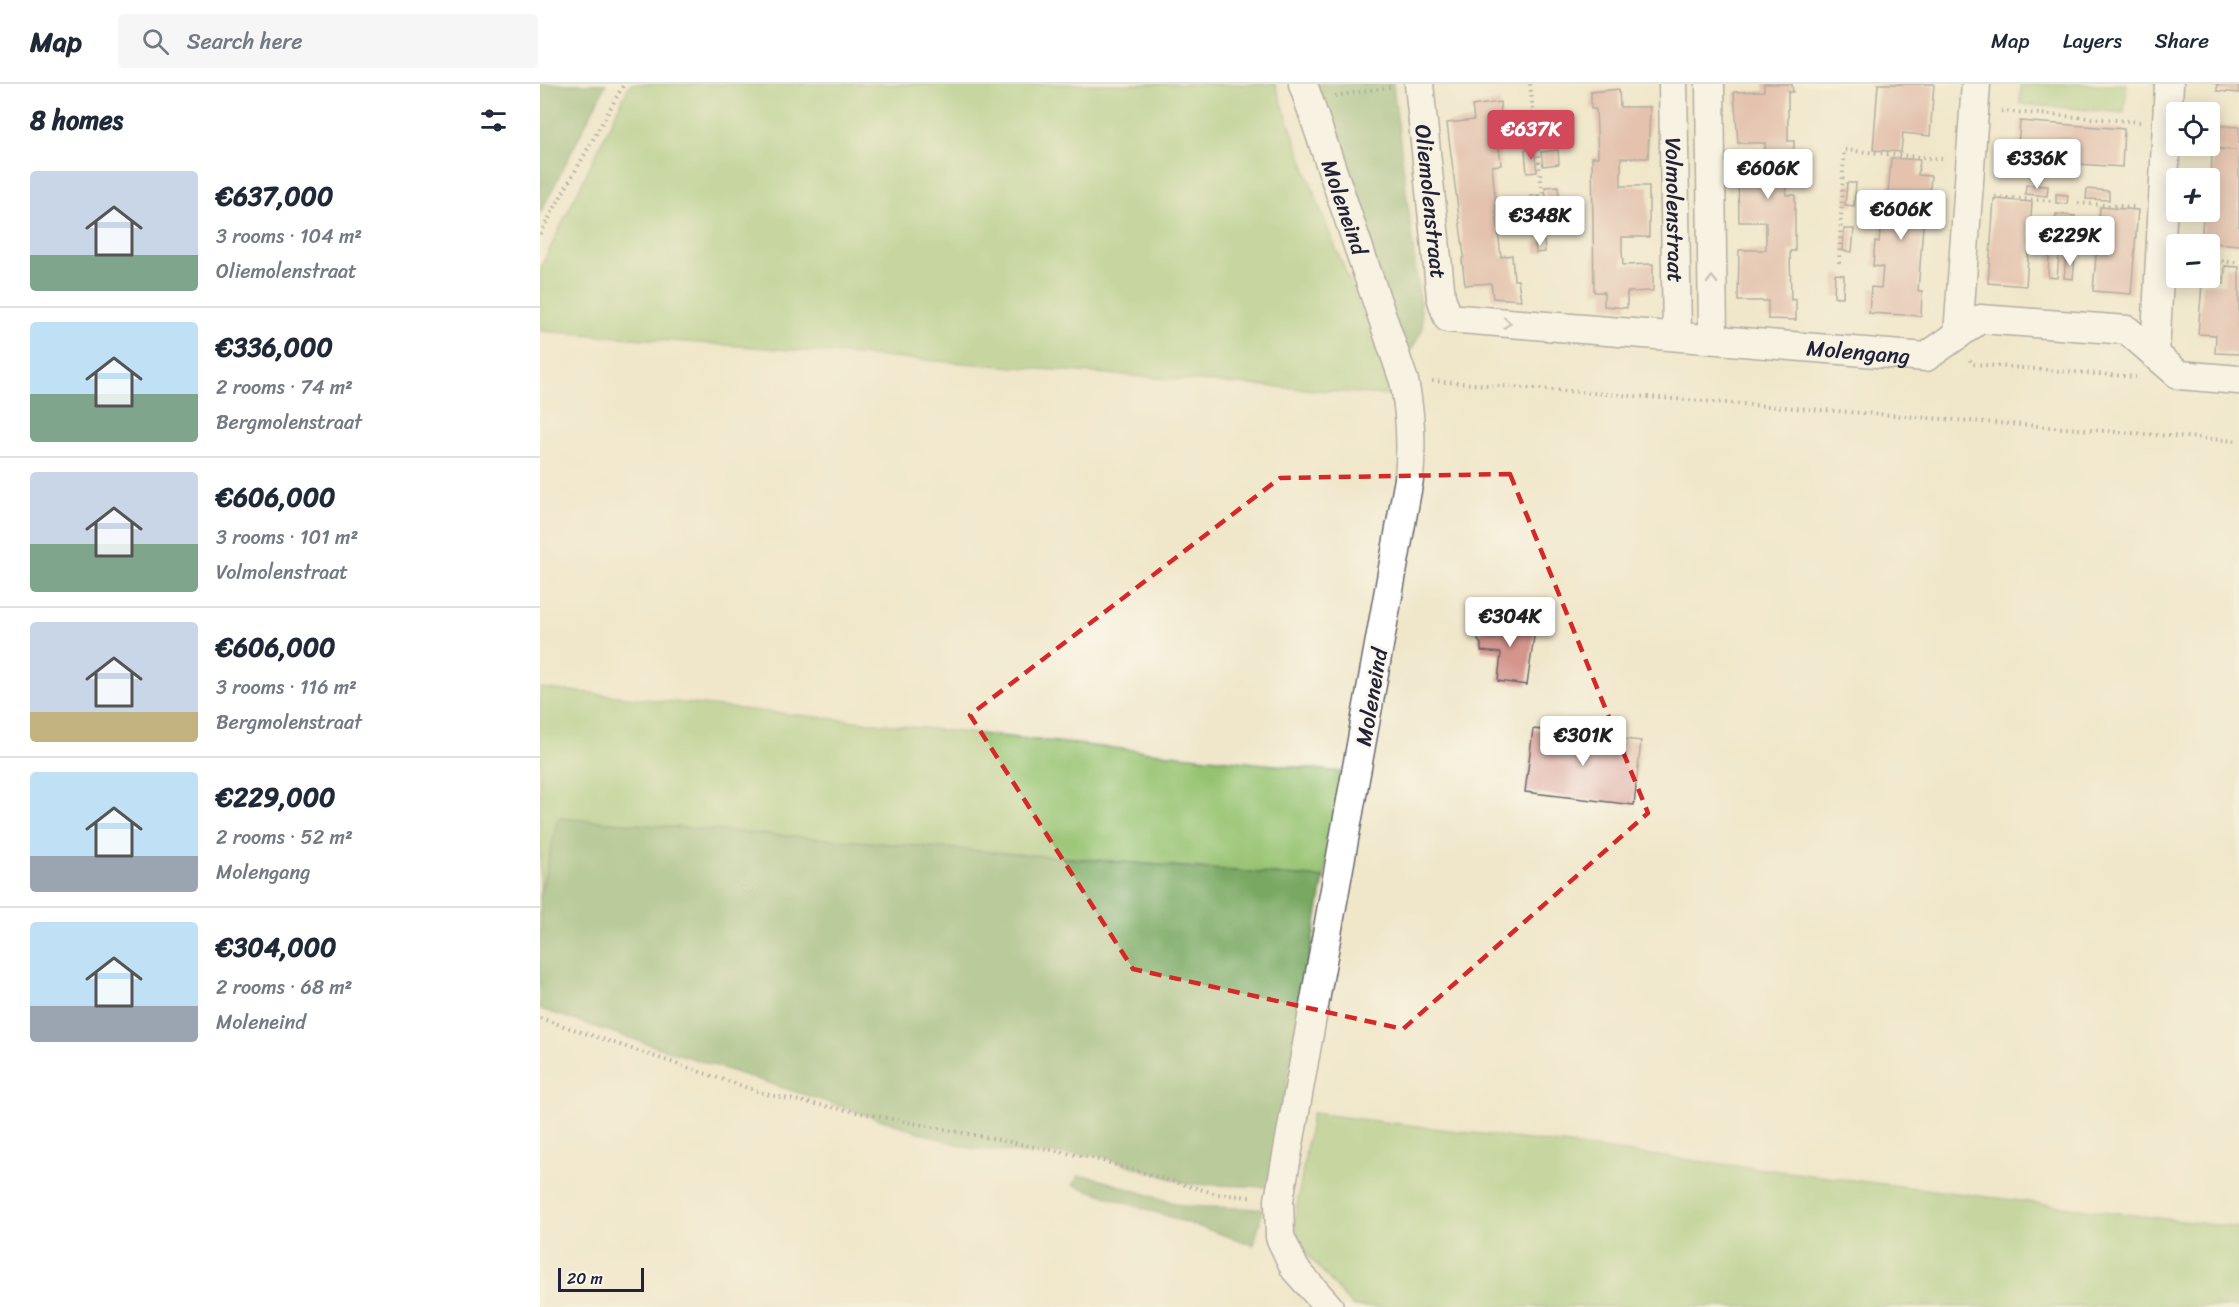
<!DOCTYPE html>
<meta charset="utf-8">
<style>
body{margin:0;font-family:Sriracha,sans-serif;background:#f6f6f7;color:#1f2937;height:100vh;display:flex;flex-direction:column;font-size:22px;white-space:nowrap}
*{box-sizing:border-box;margin:0}
p{font-size:20px;color:#747a83}
.icon{flex:none;width:33px;height:33px;fill:none;stroke:currentColor;stroke-width:2;stroke-linecap:round;stroke-linejoin:round}
.map{position:relative;flex:1;overflow:hidden}
.sheet{display:flex;flex-direction:column;background:#fff;width:540px}
.sheet>*{flex:none}
.tools{position:absolute;left:1626px;top:18px;display:grid;gap:12px}
.tools a{display:grid;place-items:center;width:54px;height:54px;border-radius:6px;background:#fff;box-shadow:0 3px 15px #0003;font-size:30px}
.scale{position:absolute;left:18px;bottom:15px;width:86px;box-sizing:border-box;padding-left:6px;border:3px solid #22223b;border-top:0;font-size:16px;line-height:21px;white-space:nowrap;color:#22223b;-webkit-text-stroke:4px #fbf7ec;paint-order:stroke}
.price{position:absolute;translate:-50% -51px;padding:0 14px;border-radius:6px;background:#fff;color:#222;font-size:20px;line-height:39px;filter:drop-shadow(0 2px 3px #0008)}
.price::after{content:'';position:absolute;left:50%;top:36px;width:18px;height:14px;margin-left:-9px;background:inherit;clip-path:polygon(0 0,100% 0,50% 100%)}
.price.on{background:#d1495b;color:#fff}
ul{padding:0;list-style:none}
li{display:flex;align-items:center;gap:18px;height:150px;padding:0 30px}
li+li{border-top:2px solid #e0e1e3}
li span{display:grid;place-items:center;flex:none;width:168px;height:120px;border-radius:6px;color:#555}
li>.icon{margin-inline-start:auto}
span .icon{width:72px;height:72px;fill:#fffc;stroke-width:1}
li b{font-size:26px}
h2{display:flex;justify-content:space-between;align-items:center;height:72px;padding:0 30px;font-size:26px}
header{display:flex;align-items:center;gap:36px;box-sizing:border-box;height:84px;padding:0 30px;background:#fff;border-bottom:2px solid #e0e1e3}
header strong{font-size:28px}
nav{display:flex;gap:33px;margin-inline-start:auto;font-size:21px}
.search{width:420px;height:54px;background:#f6f6f7;display:flex;align-items:center;gap:15px;box-sizing:border-box;padding:0 21px;border-radius:6px;color:#747a83;font-size:22px}
main{display:flex;flex:1;min-height:0}
.map>svg:first-child{display:block}
.green{fill:#95c270;stroke:#5c7256;stroke-width:1.5}
.forest{fill:#78a862;stroke:#4d654e;stroke-width:1.5}
.building{fill:#d4958d}
.lines{fill:none;stroke-linecap:round;stroke-linejoin:round}
.minor-casing{stroke:#6a676d;stroke-width:31}
.path{stroke:#6a676d;stroke-width:4;stroke-dasharray:1.5 4.5;stroke-linecap:butt}
.minor{stroke:#fff;stroke-width:28}
.oneway{stroke:#9c9ca7}
.marked{fill:none;stroke:#d62828;stroke-width:4.5;stroke-dasharray:12 8;stroke-linejoin:round}
.labels{text-anchor:middle;stroke-width:6;stroke-linejoin:round;paint-order:stroke}
.street-label{font-size:22px;fill:#22223b;stroke:#fbf7ec}
</style>
<header>
<strong>Map</strong>
<div class="search"><svg class="icon" aria-label="search" viewBox="0 0 24 24"><circle cx="10" cy="10" r="6"/><path d="M15 15l6 6"/></svg>Search here</div>
<nav><a>Map</a><a>Layers</a><a>Share</a></nav>
</header>
<main>
<section class="sheet">
<h2>8 homes<svg class="icon" aria-label="filters" viewBox="0 0 24 24"><path d="M4 7h16M4 17h16"/><circle cx="9" cy="7" r="2"/><circle cx="15" cy="17" r="2"/></svg></h2>
<ul>
<li><span style="background:linear-gradient(#c9d6e8 70%,#7fa58c 0)"><svg class="icon" aria-label="home" viewBox="0 0 24 24"><path d="M3 11l9-7 9 7M6 9v11h12V9"/></svg></span><div><b>€637,000</b><p>3 rooms · 104 m²</p><p>Oliemolenstraat</p></div></li>
<li><span style="background:linear-gradient(#bfe0f5 60%,#7fa58c 0)"><svg class="icon" aria-label="home" viewBox="0 0 24 24"><path d="M3 11l9-7 9 7M6 9v11h12V9"/></svg></span><div><b>€336,000</b><p>2 rooms · 74 m²</p><p>Bergmolenstraat</p></div></li>
<li><span style="background:linear-gradient(#c9d6e8 60%,#7fa58c 0)"><svg class="icon" aria-label="home" viewBox="0 0 24 24"><path d="M3 11l9-7 9 7M6 9v11h12V9"/></svg></span><div><b>€606,000</b><p>3 rooms · 101 m²</p><p>Volmolenstraat</p></div></li>
<li><span style="background:linear-gradient(#c9d6e8 75%,#c2b280 0)"><svg class="icon" aria-label="home" viewBox="0 0 24 24"><path d="M3 11l9-7 9 7M6 9v11h12V9"/></svg></span><div><b>€606,000</b><p>3 rooms · 116 m²</p><p>Bergmolenstraat</p></div></li>
<li><span style="background:linear-gradient(#bfe0f5 70%,#9aa5b1 0)"><svg class="icon" aria-label="home" viewBox="0 0 24 24"><path d="M3 11l9-7 9 7M6 9v11h12V9"/></svg></span><div><b>€229,000</b><p>2 rooms · 52 m²</p><p>Molengang</p></div></li>
<li><span style="background:linear-gradient(#bfe0f5 70%,#9aa5b1 0)"><svg class="icon" aria-label="home" viewBox="0 0 24 24"><path d="M3 11l9-7 9 7M6 9v11h12V9"/></svg></span><div><b>€304,000</b><p>2 rooms · 68 m²</p><p>Moleneind</p></div></li>
</ul>
</section>
<div class="map">
<svg width="1699" height="1223" viewBox="0 0 1699 1223">
<rect width="100%" height="100%" fill="#fbf7ec"/>
<filter id="ink" filterUnits="userSpaceOnUse"><feTurbulence type="fractalNoise" baseFrequency=".0167" numOctaves="2"/><feDisplacementMap in="SourceGraphic" scale="12" xChannelSelector="R" yChannelSelector="G"/><feConvolveMatrix kernelMatrix="1 2 1 2 8 2 1 2 1" color-interpolation-filters="sRGB"/></filter>
<filter id="wash" filterUnits="userSpaceOnUse"><feTurbulence type="fractalNoise" baseFrequency=".008" numOctaves="4" result="noise"/><feDisplacementMap in="SourceGraphic" scale="24" xChannelSelector="R" yChannelSelector="G"/><feGaussianBlur stdDeviation="1.35" result="paint"/><feColorMatrix in="noise" values="0 0 0 0 0 0 0 0 0 0 0 0 0 0 0 0 0 1.4 0 .05"/><feComposite in="paint" operator="in"/></filter>
<g filter="url(#wash)">
<rect width="100%" height="100%" fill="#f0e7cb"/>
<path class="green" d="M90,0H735L782,130L856,312L0,247V185Z
M1481,0H1587L1584,29L1480,20Z
M0,604L802,688L784,794L19,734L0,813Z
M772,1029L1699,1144V1223H813L762,1164L754,1140Z"/>
<path class="forest" d="M0,0H66L0,130Z
M761,0H853L883,244L866,276Z
M18,734L784,794L728,1103L648,1100L557,1071L489,1070L428,1064L0,925V813Z
M538,1092L552,1093L644,1122L723,1125L714,1161L533,1101Z"/>
<g id="blocks">
<path class="building" d="M1224,0H1252L1253,8H1248V57H1254V88H1246V111H1255V167H1250L1251,216L1256,215V236L1228,235V217H1198L1199,166H1226V138H1199L1198,87H1225V59H1198L1194,8L1224,7Z
M1338,0H1394L1390,52L1363,49L1361,68L1333,66Z
M1677,0H1699V9L1677,7Z
M1079,5L1080,23H1110L1108,74H1081V102H1109V153H1082V167L1083,181L1113,180V207L1087,208V224L1064,222V208H1054L1052,73H1058L1056,25H1051V8Z
M960,18L961,33L956,34L961,81L952,82L958,146L961,173L972,171L974,196H978L981,216L953,214L951,199L925,201L922,176L924,172L907,39L934,36L932,22Z
M1480,37L1584,45L1582,83L1477,76Z
M1670,41L1699,43V161L1661,158L1663,133H1667L1670,128L1672,65L1696,66L1668,64Z
M994,65L997,88L987,89L985,66Z
M1018,66L1019,80L1003,82L1001,68Z
M1351,74L1380,76L1378,91L1391,92L1389,117H1385L1378,207H1382L1381,232L1329,229L1331,203L1341,204L1343,183L1333,182L1335,157L1339,158L1343,112H1348Z
M1307,99H1316L1314,122L1305,121Z
M1486,101L1508,102L1507,112L1485,110Z
M1018,102L1020,122L1007,124L1005,103Z
M1547,105L1569,107V116L1546,115Z
M1516,110L1528,111L1527,120L1516,119Z
M999,111L1002,134L992,135L990,112Z
M1454,115L1492,118L1486,202L1448,199Z
M1560,123L1598,126L1591,210L1553,207Z
M1516,130L1535,132L1533,154L1514,153Z
M1304,145H1314L1312,168L1303,167Z
M1004,157L1005,168L996,169L995,158Z
M1509,171H1519L1517,194L1508,193Z
M1526,172H1535L1533,195L1524,194Z
M1685,182L1699,183V270L1675,269L1676,251L1658,250L1662,199L1684,200Z
M1295,190L1304,191L1303,213H1294Z
M966,535L996,539L987,601L958,597L961,569L941,567V560L938,556L944,536L966,538Z
M993,645L1101,657L1094,721L985,708Z"/>
</g>
</g>
<g filter="url(#ink)">
<use href="#blocks" fill-opacity="0" stroke="#6a676d" stroke-width="1.5"/>
<g class="lines">
<defs>
<g id="minor">
<path id="s1" d="M763,0L864,297C871,331 872,361 869,395L739,1116L740,1153L755,1185L789,1223"/>
<path id="s2" d="M879,0L901,213L908,234L1386,273L1440,235L1587,246L1639,291L1699,296"/>
<path id="s3" d="M1133,0L1137,252"/>
<path d="M1170,0L1173,254"/>
<path d="M1418,251L1436,0"/>
<path d="M1615,271L1629,0"/>
</g>
</defs>
<use href="#minor" class="minor-casing"/>
<path class="path" d="M990,0L1007,149
M795,12L850,3
M1461,27L1600,38
M1455,113L1514,117
M1538,119L1594,123
M0,150L84,0
M1670,176L1699,179
M1299,179L1304,66L1402,75
M1430,276L1432,280L1596,293
M892,297L1699,357
M0,934L229,1011L552,1074L677,1110L711,1113"/>
<use href="#minor" class="minor"/>
</g>
<defs><path id="oneway-chevron" d="M-2-3.5L2.5 0L-2 3.5" fill="none" stroke-width="1.6" stroke-linecap="round" stroke-linejoin="round" transform="scale(1.5)"/></defs>
<g class="oneway">
<use href="#oneway-chevron" transform="translate(1172 196) rotate(-91)"/>
<use href="#oneway-chevron" transform="translate(967 239) rotate(4)"/>
</g>
</g>
<path d="M0 0H1699V1223H0ZM970,390L1108,729L863,945L593,885L430,631L740,394Z" fill="#f0e7cb" fill-opacity=".55" fill-rule="evenodd"/>
<path class="marked" d="M970,390L1108,729L863,945L593,885L430,631L740,394Z"/>
<g class="labels">
<g class="street-label">
<text dy="8" stroke="none"><textPath href="#s2" startOffset="118">Oliemolenstraat</textPath></text>
<text dy="8" stroke="none"><textPath href="#s1" startOffset="130">Moleneind</textPath></text>
<text dy="8" stroke="none"><textPath href="#s3" startOffset="126">Volmolenstraat</textPath></text>
<text dy="8" stroke="none"><textPath href="#s2" startOffset="648">Molengang</textPath></text>
<text transform="translate(831 613) rotate(-80)" y="8">Moleneind</text>
</g>
</g>
</svg>
<div class="tools">
<a><svg class="icon" aria-label="locate" viewBox="0 0 24 24"><circle cx="12" cy="12" r="6"/><path d="M12 2v4M12 18v4M2 12h4M18 12h4"/></svg></a>
<a>+</a>
<a>−</a>
</div>
<div class="scale">20 m</div>
<b class="price on" style="left:991px;top:77px">€637K</b>
<b class="price" style="left:1497px;top:106px">€336K</b>
<b class="price" style="left:1228px;top:116px">€606K</b>
<b class="price" style="left:1361px;top:157px">€606K</b>
<b class="price" style="left:1000px;top:163px">€348K</b>
<b class="price" style="left:1530px;top:183px">€229K</b>
<b class="price" style="left:970px;top:564px">€304K</b>
<b class="price" style="left:1043px;top:683px">€301K</b>
</div>
</main>
